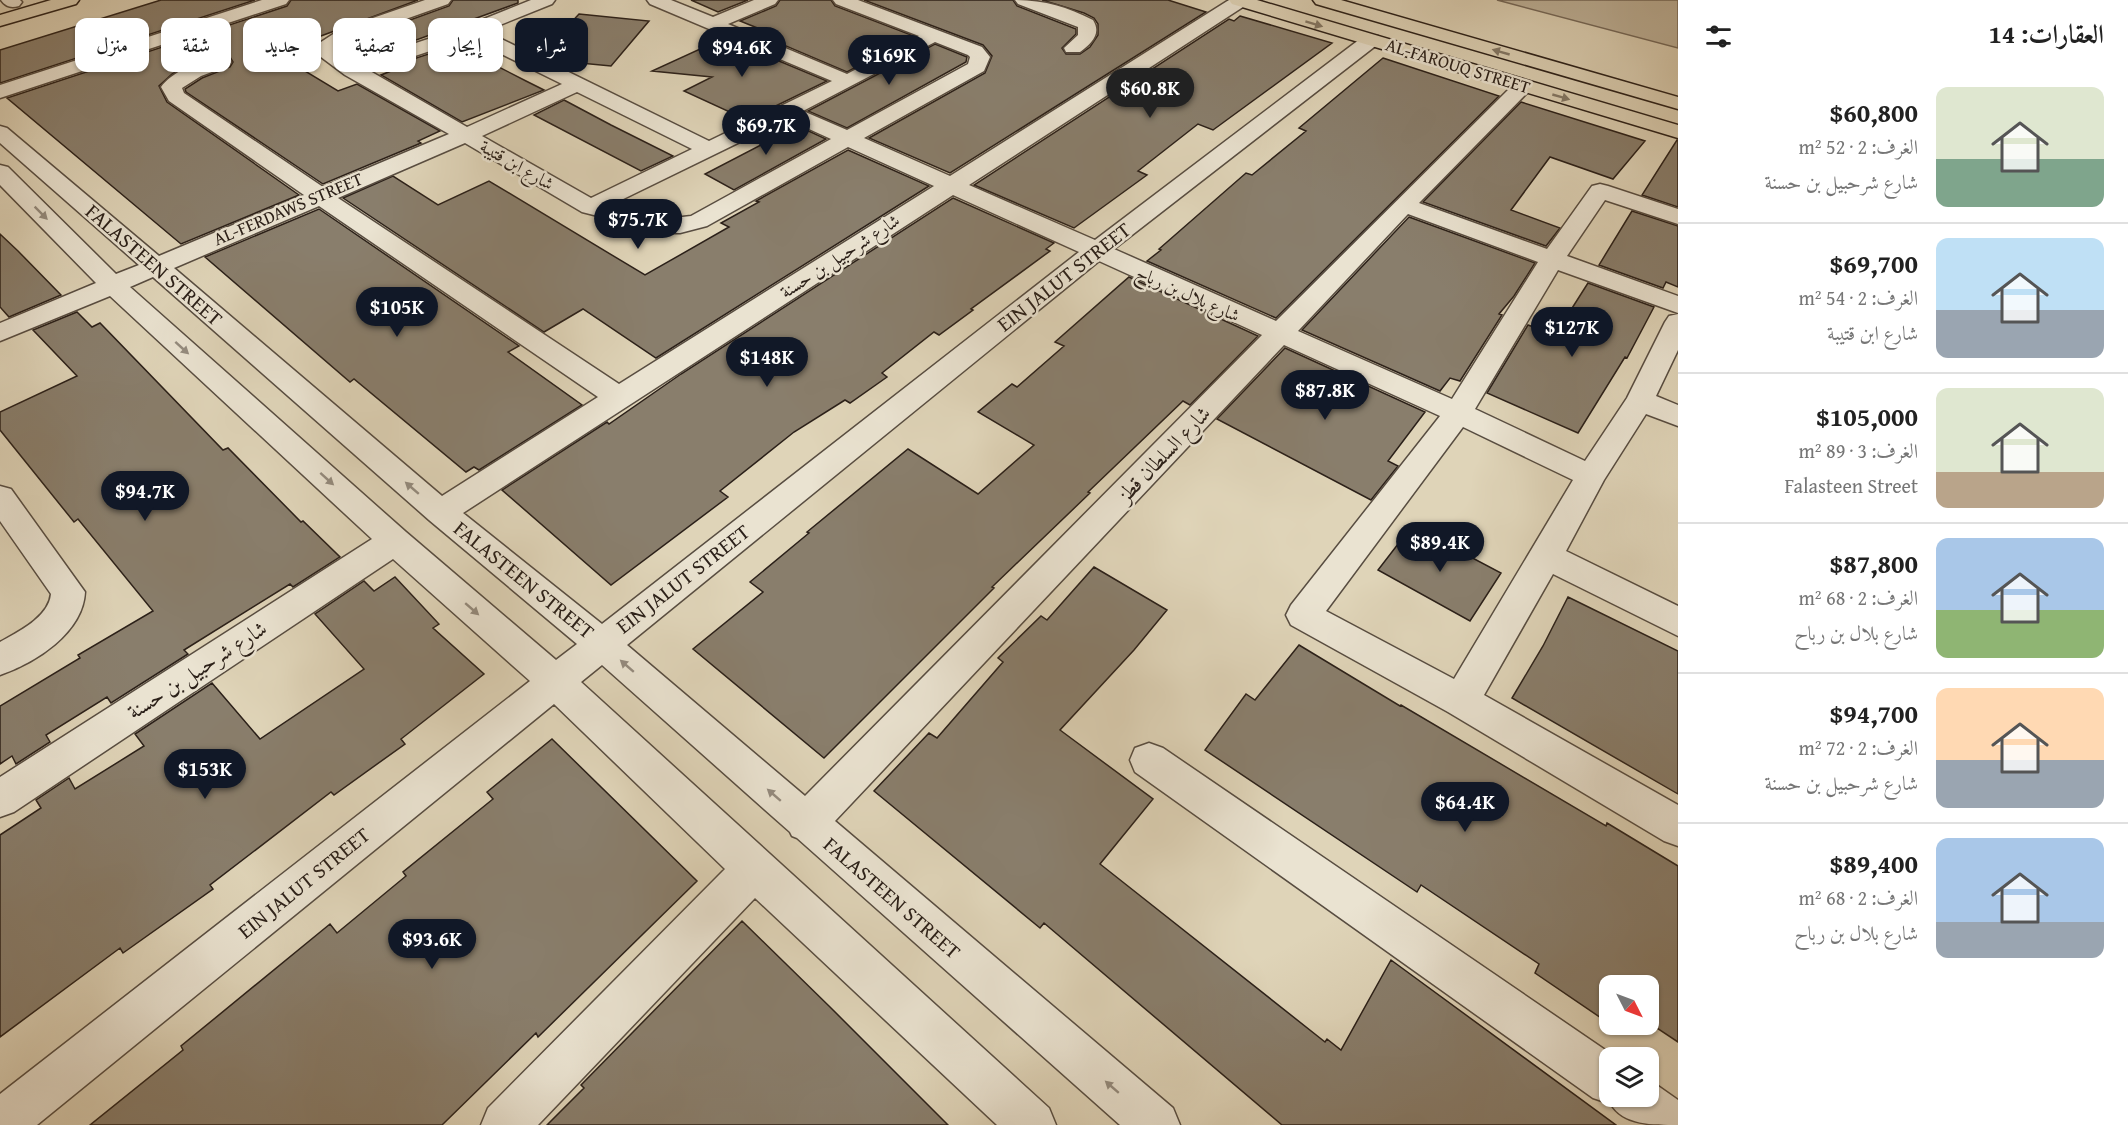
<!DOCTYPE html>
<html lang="ar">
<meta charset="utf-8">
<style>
body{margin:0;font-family:"Gentium Book Plus",Amiri,serif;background:#f6f6f6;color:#222;direction:rtl;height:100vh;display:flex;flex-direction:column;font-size:22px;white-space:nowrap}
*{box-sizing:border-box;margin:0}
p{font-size:20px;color:#767676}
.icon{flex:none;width:33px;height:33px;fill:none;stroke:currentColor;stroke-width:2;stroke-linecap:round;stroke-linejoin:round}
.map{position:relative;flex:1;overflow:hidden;direction:ltr}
.details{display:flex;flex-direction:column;background:#fff;width:450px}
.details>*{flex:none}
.banner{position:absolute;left:18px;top:18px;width:570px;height:54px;direction:rtl;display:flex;gap:12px}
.needle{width:39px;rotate:132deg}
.fabs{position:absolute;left:1599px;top:975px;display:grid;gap:12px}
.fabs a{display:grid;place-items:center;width:60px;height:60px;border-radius:12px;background:#fff;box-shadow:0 2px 4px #0004;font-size:30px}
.price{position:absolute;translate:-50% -51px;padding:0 14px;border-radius:21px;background:#111827;color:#fff;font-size:20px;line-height:39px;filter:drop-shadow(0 2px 3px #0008)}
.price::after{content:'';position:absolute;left:50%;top:36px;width:18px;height:14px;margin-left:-9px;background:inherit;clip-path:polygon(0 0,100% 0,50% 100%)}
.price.active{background:#222;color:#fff}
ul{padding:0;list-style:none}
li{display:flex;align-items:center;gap:18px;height:150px;padding:0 24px}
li+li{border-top:2px solid #e0e0e0}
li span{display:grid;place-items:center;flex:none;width:168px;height:120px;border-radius:12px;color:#555}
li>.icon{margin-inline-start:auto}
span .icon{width:72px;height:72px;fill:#fffc;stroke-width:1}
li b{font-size:26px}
h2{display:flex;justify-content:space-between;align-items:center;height:72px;padding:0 24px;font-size:26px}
.pill{padding:0 21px;border-radius:12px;background:#fff;box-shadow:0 2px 4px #0004;font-size:21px;line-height:54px}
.pill.active{background:#111827;color:#fff}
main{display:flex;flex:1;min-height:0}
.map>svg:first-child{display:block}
.green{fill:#c0b59d;stroke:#766a5b;stroke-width:1.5}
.building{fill:#897e6c;stroke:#2b2019;stroke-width:1.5}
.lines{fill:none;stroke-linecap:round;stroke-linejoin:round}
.street-casing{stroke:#584d41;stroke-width:3}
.primary-casing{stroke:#2b2019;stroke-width:3}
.street{fill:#eae3d1;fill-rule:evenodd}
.primary{fill:#dfd4b8;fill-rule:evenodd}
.oneway{fill:#857a68}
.oneway2{fill:#948b7e}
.labels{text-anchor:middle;stroke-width:5;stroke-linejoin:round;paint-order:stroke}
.far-street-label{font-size:18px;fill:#2b2019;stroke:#eae3d1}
.street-label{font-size:21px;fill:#2b2019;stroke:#eae3d1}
</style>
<main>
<section class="details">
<h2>العقارات: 14<svg class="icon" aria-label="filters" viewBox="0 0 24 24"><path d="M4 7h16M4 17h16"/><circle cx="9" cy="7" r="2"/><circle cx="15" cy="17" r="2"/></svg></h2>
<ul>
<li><span style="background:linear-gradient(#dfe7d0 60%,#7fa58c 0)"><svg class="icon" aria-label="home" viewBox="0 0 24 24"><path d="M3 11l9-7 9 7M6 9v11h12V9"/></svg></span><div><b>$60,800</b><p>الغرف: 2 · 52 m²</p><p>شارع شرحبيل بن حسنة</p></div></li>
<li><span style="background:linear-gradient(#bfe0f5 60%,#9aa5b1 0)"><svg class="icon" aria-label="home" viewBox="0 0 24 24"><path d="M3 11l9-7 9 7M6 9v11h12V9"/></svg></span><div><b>$69,700</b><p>الغرف: 2 · 54 m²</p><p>شارع ابن قتيبة</p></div></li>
<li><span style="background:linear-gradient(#dfe7d0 70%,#b9a48a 0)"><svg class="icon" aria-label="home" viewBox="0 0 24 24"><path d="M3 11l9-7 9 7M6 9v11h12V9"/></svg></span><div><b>$105,000</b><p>الغرف: 3 · 89 m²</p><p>Falasteen Street</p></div></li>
<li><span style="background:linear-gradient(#a9c7e8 60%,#8fb573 0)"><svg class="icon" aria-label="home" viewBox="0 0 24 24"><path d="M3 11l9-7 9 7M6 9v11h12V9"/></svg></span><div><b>$87,800</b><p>الغرف: 2 · 68 m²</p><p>شارع بلال بن رباح</p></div></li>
<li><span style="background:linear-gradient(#ffd9b3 60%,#9aa5b1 0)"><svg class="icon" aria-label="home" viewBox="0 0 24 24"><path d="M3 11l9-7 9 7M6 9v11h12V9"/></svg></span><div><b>$94,700</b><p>الغرف: 2 · 72 m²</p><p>شارع شرحبيل بن حسنة</p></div></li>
<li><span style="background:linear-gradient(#a9c7e8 70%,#9aa5b1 0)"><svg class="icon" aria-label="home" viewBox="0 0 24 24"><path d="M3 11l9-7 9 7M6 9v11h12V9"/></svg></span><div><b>$89,400</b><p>الغرف: 2 · 68 m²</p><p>شارع بلال بن رباح</p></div></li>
</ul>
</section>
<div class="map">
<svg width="1678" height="1125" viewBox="0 0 1678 1125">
<rect width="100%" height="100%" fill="#dfd4b8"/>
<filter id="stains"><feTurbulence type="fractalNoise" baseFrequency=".00333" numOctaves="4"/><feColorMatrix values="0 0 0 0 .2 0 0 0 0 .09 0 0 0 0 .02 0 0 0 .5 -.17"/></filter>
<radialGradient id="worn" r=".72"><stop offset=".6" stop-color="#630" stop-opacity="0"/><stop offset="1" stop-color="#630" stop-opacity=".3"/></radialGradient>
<path class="green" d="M1497,0H1678V48Z"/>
<path class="building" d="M161,0H255L0,83V50Z
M291,0H418L275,53L338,91L357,84L440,131L418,141L421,143L323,184L186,92L185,89L202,78L230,67L233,62L230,57L211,56L191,63L172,74L159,86L167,102L299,195L181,244L7,98L287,6Z
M453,0H518V3L386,51L363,37L449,6Z
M691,0H748L718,12Z
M780,0H831L835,6L914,36L847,72L751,31L770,33L740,21L776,6Z
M864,0H1013L1017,6L1076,29V34L1062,48L1066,54H1080L1090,47L1098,35V24L1094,18L1084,13L1042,0H1168L1206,12L950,173L869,138L985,73L992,56L983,45Z
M579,14L649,21L611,66L549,60L540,56Z
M1240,16L1332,43L1213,130L1198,124L1138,171L1147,175L1074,228L974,185L1229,19L1234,21Z
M724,38L827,81L747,120L684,91L712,77L652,71Z
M935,44L967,57L966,62L847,128L808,111Z
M456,45L526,81L544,90L462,122L381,75L409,64L404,62Z
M1383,58L1499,96L1276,318L1147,261L1161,250L1159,249L1246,173L1252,175L1306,131L1299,128Z
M564,100L611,125L673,156L641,171L534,115Z
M1521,102L1645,141L1613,179L1550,157L1511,210L1560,228L1546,246L1423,202Z
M787,121L826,139L734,190L705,174L780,135L769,130Z
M1677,140H1678V207L1642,195Z
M848,150L929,186L656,358L583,309L544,332L343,198L393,176L438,205L489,181L645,275L729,227L721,223L759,202L756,201Z
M953,198L1054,243L1046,249L1050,251L971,309L973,310L939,335L934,332L882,373L887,377L850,403L845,400L794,432L720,491L728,497L611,585L502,490L607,422L609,424L681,374Z
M319,209L519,346L508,352L582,405L479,470L474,467L466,472L354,379L350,382L205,257Z
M1632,211L1678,226V287L1666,282L1663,288L1599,265Z
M1409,217L1535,263L1514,296L1499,314L1502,315L1460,381L1450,378L1440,391L1302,330Z
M0,234L18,251L61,295L9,317L0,307Z
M1129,277L1258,336L1190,405L1183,401L1088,492L1090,493L992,587L994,588L824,758L693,649L763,592L750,582L809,533L807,532L908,449L978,494L1034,445L978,412L1012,384L1017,387L1064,346L1055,342Z
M1588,283L1654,307L1627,358L1625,357L1578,433L1487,393L1528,325L1555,335Z
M77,312L92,327L100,323L223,450L228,448L301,522L303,521L340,557L293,587L290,584L184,650L188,654L111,703L107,697L46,735L50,742L16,764L12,756L0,764V706L80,658L78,655L153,611L78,519L74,522L0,430V412L77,376L33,330Z
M1285,348L1425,412L1388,461L1398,466L1371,500L1217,419Z
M1412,526L1501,573L1470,621L1378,570Z
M1094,567L1167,610L1134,650L1060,730L1153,799L1100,864L1325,1042L1327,1039L1341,1050L1391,960L1616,1125H1282L1044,923L1040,928L874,791L929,733L937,738L1003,662L998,658L1041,616L1047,620Z
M395,577L439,624L433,628L484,674L401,739L405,744L334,795L331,792L210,885L213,889L123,953L120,948L0,1037V835L41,808L36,800L69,778L75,789L144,746L135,734L212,683L260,739L364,669L315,614L364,581L374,591Z
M1568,597L1678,651V794L1512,698L1543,646Z
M1299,645L1400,706L1401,705L1606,826L1607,823L1678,866V1042L1648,1022V986H1610V1016L1607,1022L1535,973L1539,964L1421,885L1417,892L1205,750L1246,694L1255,700Z
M552,739L697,881L538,1037L536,1033L442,1125H90L183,1050L181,1046L330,924L337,933L406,876L403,872L493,799L487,792Z
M742,921L830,1007L948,1125H547L584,1088L581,1085Z"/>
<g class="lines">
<defs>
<path id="street" d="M1,0H20L22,2L19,6C11,8 6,7 1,0Z
M262,0H289L286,4L0,98V85Z
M425,0H451L448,4L355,37L337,49L336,52L356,63L464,27L531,0H555L552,4L485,31L709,141L832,81L650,4L647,0H671L713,17L754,0H778L775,4L728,24L847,74L919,36L836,4L833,0H858L982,47L990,57L984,71L864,138L950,176L1229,0H1248L1246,5L969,185L1095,240L1364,36H1378L1380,40L1378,44L1114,249L1276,321L1516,82H1530L1533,86L1530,90L1419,203L1547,249L1592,186L1600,184L1608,186L1678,209V224L1605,200L1567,256L1678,296V313L1558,270L1475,409L1585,461L1627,398L1665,322L1669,316L1678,314V350L1656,396L1678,405V426L1646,414L1604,480L1566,551L1678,606V636L1553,574L1484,695L1678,805V846L1664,841L1448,712L1291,625L1286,615L1291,605L1440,416L1284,345L835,821L1173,1108L1180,1125H1120L797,838L792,836L790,832L602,665L581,682L1049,1108L1056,1125H997L755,898L538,1125H481L488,1108L725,869L554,704L37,1125H0V1094L530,681L393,559L14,812L0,817V777L372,539L110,296L0,341V323L96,283L0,185V165L8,167L116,274L139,265L0,143V126L7,128L159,256L304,195L169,101L161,87C171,72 210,53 228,58L231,62L228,66L201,76L182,88L184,93L323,187L449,134L345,75L317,54L321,42L341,29ZM469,38L562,84L467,127L370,71ZM935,42L968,55L970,57L968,64L847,130L803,111ZM577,92L692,149L591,198L482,136ZM787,119L831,139L691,216L665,219L611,205ZM465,143L582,212L665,233H680L707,226L848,147L934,186L619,384L338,198ZM953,195L1079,252L602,624L463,513ZM319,206L598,397L442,496L174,268ZM1408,214L1538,262L1452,399L1298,331ZM1099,261L1262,335L805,796L627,645ZM153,277L429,520L577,644L556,660L406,532L130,287ZM1463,427L1573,480L1454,679L1326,611Z
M1015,0C1045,0 1067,7 1093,20C1102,34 1091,44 1080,52H1066L1064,48L1078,35V27L1018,4Z
M0,486L11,489L85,592C83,633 35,663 0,675V642C18,632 49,617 51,594L0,521Z
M1149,743L1163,748L1617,1058H1610V1096H1648V1079L1678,1100V1125C1653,1125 1623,1125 1611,1104L1593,1098L1135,772L1130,760L1135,748Z"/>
<path id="primary" d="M51,0H79L76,4L0,26V15Z
M1229,0H1257L1678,125V138L1232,4Z
M1313,0H1341L1678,97V109L1316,4Z"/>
</defs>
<use href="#street" class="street-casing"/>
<use href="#primary" class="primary-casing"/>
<use href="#street" class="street"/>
<use href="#primary" class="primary"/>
</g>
<defs><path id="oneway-solid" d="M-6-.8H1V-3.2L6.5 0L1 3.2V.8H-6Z" transform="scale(1.5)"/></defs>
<g class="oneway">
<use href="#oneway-solid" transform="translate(1314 24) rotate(17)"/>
<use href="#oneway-solid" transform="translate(1501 52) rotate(-164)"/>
<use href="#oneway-solid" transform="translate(1561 97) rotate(16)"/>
</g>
<g class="oneway2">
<use href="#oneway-solid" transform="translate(41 213) rotate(45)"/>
<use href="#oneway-solid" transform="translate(182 348) rotate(42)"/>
<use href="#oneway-solid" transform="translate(327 479) rotate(42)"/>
<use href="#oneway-solid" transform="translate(412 488) rotate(-139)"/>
<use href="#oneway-solid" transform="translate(472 609) rotate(41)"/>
<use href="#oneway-solid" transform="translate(627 666) rotate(-139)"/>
<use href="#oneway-solid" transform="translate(774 795) rotate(-139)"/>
<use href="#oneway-solid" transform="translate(1112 1087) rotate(-139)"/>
</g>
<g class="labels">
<g class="far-street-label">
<text transform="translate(1458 66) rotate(17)" y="6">AL-FAROUQ STREET</text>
<text transform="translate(517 165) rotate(30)" y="6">شارع ابن قتيبة</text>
<text transform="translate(288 209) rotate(-23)" y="6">AL-FERDAWS STREET</text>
<text transform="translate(840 256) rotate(-33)" y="6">شارع شرحبيل بن حسنة</text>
<text transform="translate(1188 294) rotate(24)" y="6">شارع بلال بن رباح</text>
</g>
<g class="street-label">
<text transform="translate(154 265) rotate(41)" y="7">FALASTEEN STREET</text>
<text transform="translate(1064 277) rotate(-38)" y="7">EIN JALUT STREET</text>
<text transform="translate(1164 454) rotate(-46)" y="7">شارع السلطان قطز</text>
<text transform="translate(683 579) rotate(-38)" y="7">EIN JALUT STREET</text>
<text transform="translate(524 580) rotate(39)" y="7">FALASTEEN STREET</text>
<text transform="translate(197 670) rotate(-33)" y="7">شارع شرحبيل بن حسنة</text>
<text transform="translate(304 883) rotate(-39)" y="7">EIN JALUT STREET</text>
<text transform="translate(892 898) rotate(41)" y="7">FALASTEEN STREET</text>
</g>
</g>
<rect width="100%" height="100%" filter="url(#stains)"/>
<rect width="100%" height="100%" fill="url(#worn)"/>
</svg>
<div class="fabs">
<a><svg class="needle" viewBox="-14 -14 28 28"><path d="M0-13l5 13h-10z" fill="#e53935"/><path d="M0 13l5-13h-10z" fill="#767676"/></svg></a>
<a><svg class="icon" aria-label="layers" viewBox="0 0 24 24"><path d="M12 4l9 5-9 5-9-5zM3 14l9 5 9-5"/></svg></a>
</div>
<b class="price" style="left:742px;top:78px">$94.6K</b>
<b class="price" style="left:889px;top:86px">$169K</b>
<b class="price active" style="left:1150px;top:119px">$60.8K</b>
<b class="price" style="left:766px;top:156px">$69.7K</b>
<b class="price" style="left:638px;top:250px">$75.7K</b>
<b class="price" style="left:397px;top:338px">$105K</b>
<b class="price" style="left:1572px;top:358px">$127K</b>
<b class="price" style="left:767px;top:388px">$148K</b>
<b class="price" style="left:1325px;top:421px">$87.8K</b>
<b class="price" style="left:145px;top:522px">$94.7K</b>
<b class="price" style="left:1440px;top:573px">$89.4K</b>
<b class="price" style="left:205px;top:800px">$153K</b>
<b class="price" style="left:1465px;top:833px">$64.4K</b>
<b class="price" style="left:432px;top:970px">$93.6K</b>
<div class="banner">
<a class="pill active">شراء</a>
<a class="pill">إيجار</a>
<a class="pill">تصفية</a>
<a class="pill">جديد</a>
<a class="pill">شقة</a>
<a class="pill">منزل</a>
</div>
</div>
</main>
